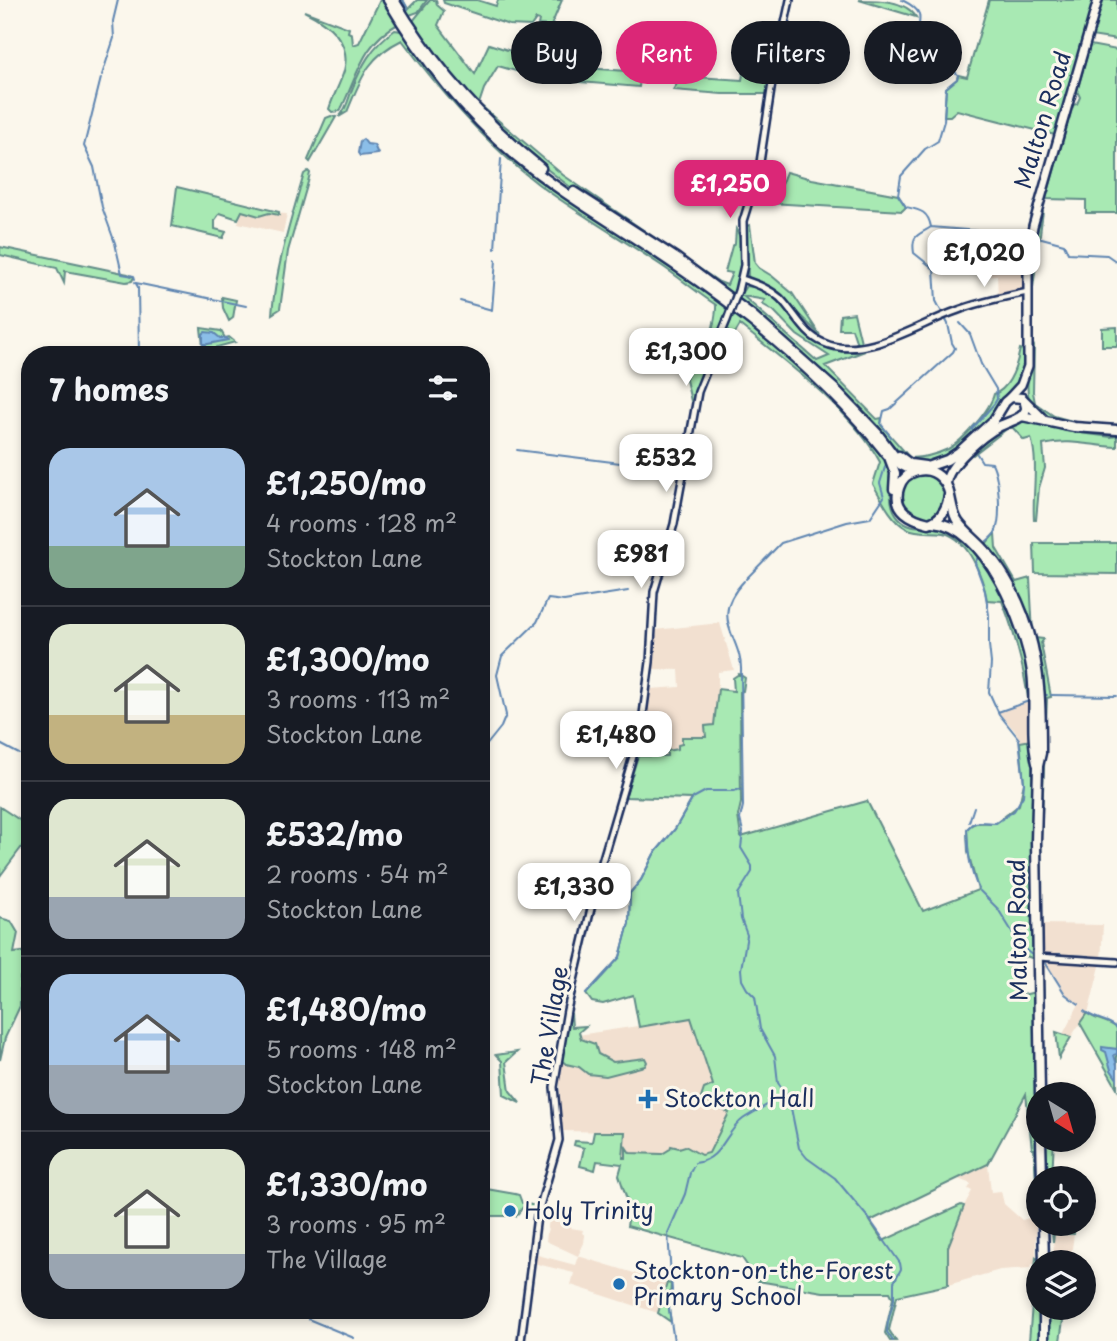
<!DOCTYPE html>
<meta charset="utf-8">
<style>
body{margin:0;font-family:"Playpen Sans",sans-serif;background:#20242c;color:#f1f3f6;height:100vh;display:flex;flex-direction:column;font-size:26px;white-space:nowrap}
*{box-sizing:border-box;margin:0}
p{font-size:23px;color:#9ea1a6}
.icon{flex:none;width:38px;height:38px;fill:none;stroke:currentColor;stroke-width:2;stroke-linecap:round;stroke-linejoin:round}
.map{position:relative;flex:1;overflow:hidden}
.sheet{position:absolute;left:21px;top:346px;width:469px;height:973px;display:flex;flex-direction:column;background:#171b24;border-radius:28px;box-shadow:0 4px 10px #0003}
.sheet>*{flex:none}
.top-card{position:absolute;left:511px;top:21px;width:500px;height:63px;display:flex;gap:14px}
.needle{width:46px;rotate:143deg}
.tools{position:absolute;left:1026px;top:1082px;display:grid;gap:14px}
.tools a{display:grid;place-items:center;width:70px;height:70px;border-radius:50%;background:#171b24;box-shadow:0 4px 10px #0003;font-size:35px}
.price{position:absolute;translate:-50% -60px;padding:0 16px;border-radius:14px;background:#fff;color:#222;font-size:23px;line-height:46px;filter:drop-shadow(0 2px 4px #0008)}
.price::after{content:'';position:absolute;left:50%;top:42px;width:21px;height:16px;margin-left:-10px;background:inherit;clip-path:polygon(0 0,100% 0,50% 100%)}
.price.active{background:#db2777;color:#fff}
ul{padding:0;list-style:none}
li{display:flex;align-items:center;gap:21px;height:175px;padding:0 28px}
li+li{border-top:2px solid #363941}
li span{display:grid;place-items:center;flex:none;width:196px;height:140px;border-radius:21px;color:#555}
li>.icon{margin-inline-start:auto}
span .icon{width:84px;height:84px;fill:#fffc;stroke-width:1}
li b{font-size:30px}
h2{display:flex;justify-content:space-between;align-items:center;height:84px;padding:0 28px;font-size:30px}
.tag{padding:0 24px;border-radius:32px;background:#171b24;box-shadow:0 4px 10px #0003;font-size:24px;line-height:63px}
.tag.active{background:#db2777;color:#fff}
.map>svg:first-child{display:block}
.built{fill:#f2e0d0}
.green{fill:#a8e9b3;stroke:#628c88;stroke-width:2;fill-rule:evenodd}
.water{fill:#8bbee8;stroke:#5e85b1;stroke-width:2}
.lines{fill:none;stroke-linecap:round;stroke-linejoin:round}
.stream{stroke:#5e85b1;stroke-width:2}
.secondary-casing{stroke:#1b2f5e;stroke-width:10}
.primary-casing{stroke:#1b2f5e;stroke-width:12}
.highway-casing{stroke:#1b2f5e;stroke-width:13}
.secondary{stroke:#fbf7ec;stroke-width:5}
.primary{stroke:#fbf7ec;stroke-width:7}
.highway{stroke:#fbf7ec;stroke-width:8}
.secondary-bridge-casing{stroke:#1b2f5e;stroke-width:10;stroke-linecap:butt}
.secondary-bridge{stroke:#fbf7ec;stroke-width:5}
.poi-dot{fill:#1f6fb2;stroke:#fbf7ec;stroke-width:2.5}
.labels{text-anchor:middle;stroke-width:6;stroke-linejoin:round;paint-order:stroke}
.street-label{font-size:23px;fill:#1b2f5e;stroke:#fbf7ec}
.poi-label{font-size:23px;fill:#1b2f5e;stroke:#fbf7ec;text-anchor:start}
</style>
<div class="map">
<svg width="1117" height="1341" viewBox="0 0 1117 1341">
<rect width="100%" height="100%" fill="#fbf7ec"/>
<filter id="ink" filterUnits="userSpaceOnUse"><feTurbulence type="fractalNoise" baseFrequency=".0143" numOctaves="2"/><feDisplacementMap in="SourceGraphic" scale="14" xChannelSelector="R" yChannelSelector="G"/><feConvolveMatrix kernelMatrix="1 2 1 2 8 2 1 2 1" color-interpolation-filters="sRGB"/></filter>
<g filter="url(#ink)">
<path class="built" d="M242,211L259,216L269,213L287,214L283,233L238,223Z
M980,231L1027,235L1026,291L998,298L997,275L978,276Z
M720,623L734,670L718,672V689L714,726L706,737H682V745L667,756H641L645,733L664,732V716H646L650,689L680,687L679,670L652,669L655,630Z
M1029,701L1031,740L1020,742L1016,732L998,712Z
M1042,924L1103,925L1101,962L1089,1010L1071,1037L1063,1034L1079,1004L1065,994L1050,970L1042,966Z
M691,1018L713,1085L752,1108L719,1149L696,1164L623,1158L624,1132L560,1131V1068L565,1037Z
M988,1164L991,1192L1001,1191L1004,1204L1022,1220L1036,1216V1264H1032L1031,1268L1000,1270L948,1285V1247L958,1217L972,1191L968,1189L971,1184L956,1178Z
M549,1219L568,1224L571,1228L583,1230L582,1233L585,1235L584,1243L578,1256L667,1283L658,1313L571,1285L574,1273L533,1263L534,1254L575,1265L578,1256L546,1241Z
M1053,1234H1074L1070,1262H1054Z"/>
<path class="green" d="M380,0H385L398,24C361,44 358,76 340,111L332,112L329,109C333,96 340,84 344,71C352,41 328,23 304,11L349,28L348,32L352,34L353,45L359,43Z
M398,0H403L408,9L417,0H427L418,12L407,16Z
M430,0H436L437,5L444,11L438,25L475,74L489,44L557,66L641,72L639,87L544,79L498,66L484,89L479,104L563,175L719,282L727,285L732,273L725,272L732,246L735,244L736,229C748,248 740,278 733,298L569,186L526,153L449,77L412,22Z
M443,0H477L496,6L498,0H562L551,26L538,25L539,20L536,19L531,26L509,25L444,3Z
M859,0C878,0 906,0 916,17Z
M989,0H1117V40L1085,35L1055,135L957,110L950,116H944L946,88L957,79L958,75L967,77Z
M395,30L401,31L444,88L479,126L543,182L729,308L700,379L694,401H691L686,380L692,364L706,357C709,341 717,318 716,305C696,292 679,277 659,264C619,237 577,213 538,184C486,144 441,92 402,40C367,57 361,79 347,112L339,117C346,110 348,101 351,92C361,67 371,46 395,30Z
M749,42L779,43L768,94H722L673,90L682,76L742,80Z
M1090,45L1117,50V213H1086V200L1046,199L1073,105L1077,104L1080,97L1077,91Z
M331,116L336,117L310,162L308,160L326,118Z
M308,171L310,173L308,182L288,251L280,309L272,314C276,266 291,220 304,174Z
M786,172L812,179L898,195L906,207L902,211L752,202L751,200H775Z
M177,187L279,212V215L269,213L259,216L242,211L238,219L220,213L215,220V229L226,232L223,238L172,226Z
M1043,211L1033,288H1031L1033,246Z
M750,225L755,263L759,268L772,276L792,293L820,335L776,292L748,277L746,226Z
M0,247L128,274L134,277L132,281L126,282L65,271L64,283L57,268L0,255Z
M746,286L760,288L772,295L810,337L842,352L865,351L825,366L877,419L882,418L881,425L910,458C924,458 935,455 948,449C963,441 990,410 994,394C1011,388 1017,365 1020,349L1024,350C1027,364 1023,379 1013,390C1010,394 1005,396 1002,400C996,408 994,416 987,422C969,438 947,465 920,463C900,461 887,435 874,421C833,377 784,338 737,300ZM743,296L765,300L762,304L774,311L797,335L829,356L817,361Z
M222,297L236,300L233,318L229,321L223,308Z
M733,310L803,369L889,462C894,480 885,503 899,518C914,534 933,521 949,531C995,562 1019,618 1029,671C1032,688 1031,707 1032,725C1026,680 1019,643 1002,601L987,600C983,578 969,539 944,533C931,531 918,534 906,528C891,520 881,498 873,484L880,462C853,411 785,362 740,325L716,366L712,365Z
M854,313L861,342L857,344L852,329H839L840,315Z
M1117,327V346H1102V328Z
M201,328L221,331L225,338L229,337L235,342L217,347L216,355H204Z
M1032,342L1034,346L1033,392L1035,403L1054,416L1072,421C1012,416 1029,386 1032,342Z
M1027,419L1065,431L1111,437L1117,436V447C1091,446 1069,438 1043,445L1045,468L1039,488L1036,520H1034C1032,494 1039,463 1031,438L1024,440L1013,428H1008L973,455L971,453L1004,427Z
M901 496a22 22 0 1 1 44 0a22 22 0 1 1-44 0Z
M995,533L996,548L1016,582L1030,578L1033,634L1035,638L1044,639L1041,643L1051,697L1047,698L1041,838L1042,956L1040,955L1039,835L1043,692L985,545Z
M1034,543H1117V574L1035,573Z
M739,674L745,678L743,691L740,692L741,803L738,816L741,837L867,801L923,911L978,890L968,852L967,829C976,819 984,824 996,823L1019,805L1024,783L1020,742L1031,740L1034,810V959L1026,956C1013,967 1012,981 1015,997L1035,992L1038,1215L1034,1149H1032L1026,1094L988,1164L870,1221L883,1241L961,1205L964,1206L948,1247V1285L897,1296L889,1330L896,1341H890L885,1333L893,1298L890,1292H823L758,1281L742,1258L627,1226L630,1209L619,1175L622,1164L597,1161L595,1170L580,1166L584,1148L574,1145L575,1141L592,1142L594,1132H625L623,1158H626V1147L630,1153L662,1154L670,1149L671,1146L679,1148L685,1146L701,1155L709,1153L729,1113L701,1098L704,1089L713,1085L691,1018L639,1027L633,995L603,1004L592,1002L586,994L620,957L629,923L630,893L641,880L654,854L675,829L692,799L625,797L638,756H667V751L678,749V745L682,744V737H706L705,726L714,725L718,689L734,691L733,678Z
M0,807L30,827V836L0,876Z
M0,918L11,921L18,933L14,953L30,951V978L20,977V1006L5,1038L0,1060Z
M571,1013L572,1027L586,1026L579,1032L581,1039L595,1044L598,1054L613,1062L645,1058L647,1062L645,1066L606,1076L588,1074L579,1067L566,1064L561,1060Z
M1087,1013C1096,1021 1108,1020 1117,1028V1088L1080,1023Z
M1056,1032L1071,1037L1059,1058Z
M517,1052L506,1062L510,1091L520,1103L504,1095L502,1061L496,1055Z
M1044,1139H1054L1052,1178H1045Z
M481,1188L515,1194L519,1195L522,1203L537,1206V1209L523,1207L516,1216H481Z
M1051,1223H1075L1074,1234H1054L1053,1242Z
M1036,1257L1041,1262H1038V1307H1043L1042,1341H1029Z
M667,1283L671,1284L669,1309L671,1322L658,1313Z
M1048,1307H1065L1060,1341H1047Z"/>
<path class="water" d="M363,139L367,144L374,145L378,154L360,156L358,153L360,141Z
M205,332L214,333L220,338H227L228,340L203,345V334Z
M1102,1047L1117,1049V1054L1114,1055L1117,1065V1079L1111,1070L1106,1052L1102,1050Z"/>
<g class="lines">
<path class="stream" d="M403,0L408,9
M102,75L114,38L113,21L118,0
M101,78L84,146L94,167L102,207L115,243L122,274L134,276L135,279
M931,227L1027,235
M1038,237L1064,244L1068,253L1107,255L1117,262
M495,249L501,159
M135,282L138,287L139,354L142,355
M136,283L246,306
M460,301L492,310L496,260
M960,323L970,334L981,364L996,389L997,399L994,404L972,429L973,432
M205,344L208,355
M891,437L881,424L884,411L890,409L953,352L955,348L952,343L948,324L936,301L934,269L914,253C911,234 918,236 931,227C928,211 920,210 906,207L898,195L901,176L925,149L938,141L944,121L946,88L957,79L958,75L949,65C935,63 920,51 918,37C917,30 921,21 919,14C917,8 908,3 902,0
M517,450L676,470
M977,454L982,462L992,463C999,476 1002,519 995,533C993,536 990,538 987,541
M978,557L975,563L985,591L989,615V645L991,663L989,692L999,714L1019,739L1024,783L1023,796L1014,811L996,823L979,822L972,824L967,829C968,850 969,871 979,889
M746,579L781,543L847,522L870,518L884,497L880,483L886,464
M741,672C743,637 707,620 744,581
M741,673L743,806L740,819L743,832L741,848L752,866V872L738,894L741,919L747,935L741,969L742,980L747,989L755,997L760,1029L775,1056L778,1083L789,1098L799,1148L807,1158L835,1178L870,1220L900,1263L901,1269L894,1282V1299L888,1322L887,1332L893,1341
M1046,695H1047
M1051,695L1117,696
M998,712L1029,701
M0,744L19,754
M481,752L501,727L506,715L497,675L502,656L537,622L548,599L564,601L628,591
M969,822L974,807
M980,891L998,909L1021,946L1033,956
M1048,954H1061
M1067,955L1089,956
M1045,962L1065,994L1074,1001
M586,994L620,957L629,923L630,893L641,880L654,854L675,829L693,798L706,791H733L741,789
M1076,1002L1079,1004
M1084,1011C1094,1020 1108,1019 1117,1028
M695,1163C722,1160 725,1132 743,1119C756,1110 772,1103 786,1094
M691,1171L693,1167
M308,1319L354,1338
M674,1341L669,1309L672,1290L668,1233L685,1194L690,1173"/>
<defs>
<path id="secondary" d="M742,279C756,284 769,288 780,298C795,313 803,334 824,343C865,361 918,324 956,311C979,302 1004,297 1028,292
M738,291L744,265L743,221L759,169L772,83L790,0
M1038,957L1117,962
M521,1341L537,1216L559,1140L554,1087L567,1010L602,862L641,729L650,662L654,592L674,524L698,392L727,320"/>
<path id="primary" d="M1009,398L1021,385L1028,366V258L1033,226L1098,0"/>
<path id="highway" d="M388,0C422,58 463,111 515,155C564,196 620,227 672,263C752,317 829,381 889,457L895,473L894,489
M394,0C433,65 481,120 541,168
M574,192L676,258L752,315L837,391L877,433L901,465L913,471
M1022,416L1074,427L1117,430
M899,456L910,464L925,466
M921,469L947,460L959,452L994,420L1005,402L1011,397L1022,398L1044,420
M946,484C947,465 983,435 1000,426C1007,422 1020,420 1024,413C1027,409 1026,407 1025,403
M949,495C947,508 942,519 929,523C912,519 892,510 899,488C904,470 928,464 941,478C953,489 949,509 958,522C965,532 976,540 984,549C1005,572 1020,603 1029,632C1041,672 1041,713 1041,753L1038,766L1036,842L1040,1094
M933,522C987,527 1025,625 1032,672C1036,702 1030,733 1037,763
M1041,1139L1042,1178
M1043,1223L1044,1262
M1044,1341V1307"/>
</defs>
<use href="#secondary" class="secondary-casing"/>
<use href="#primary" class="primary-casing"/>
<use href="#highway" class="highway-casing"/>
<use href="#secondary" class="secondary"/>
<use href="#primary" class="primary"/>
<use href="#highway" class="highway"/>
<defs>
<path id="secondary-bridge" d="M727,320L738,291"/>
</defs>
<use href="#secondary-bridge" class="secondary-bridge-casing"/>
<use href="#secondary-bridge" class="secondary-bridge"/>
</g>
</g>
<g class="poi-dot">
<path d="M644.5 1088.5h7v7h7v7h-7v7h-7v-7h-7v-7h7z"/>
<circle cx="510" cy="1211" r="7"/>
<circle cx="619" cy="1284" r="7"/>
</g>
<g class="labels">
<g class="street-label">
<text transform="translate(1043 120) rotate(-73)" y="8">Malton Road</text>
<text transform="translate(1018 930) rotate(-91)" y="8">Malton Road</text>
<text transform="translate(550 1026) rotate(-80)" y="8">The Village</text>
</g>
<g class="poi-label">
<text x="664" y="1107">Stockton Hall</text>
<text x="524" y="1219">Holy Trinity</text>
<text x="633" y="1279">Stockton-on-the-Forest<tspan x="633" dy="26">Primary School</tspan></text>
</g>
</g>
</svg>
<div class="tools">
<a><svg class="needle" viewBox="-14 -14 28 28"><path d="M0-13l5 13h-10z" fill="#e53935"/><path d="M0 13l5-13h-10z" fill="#9ea1a6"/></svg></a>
<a><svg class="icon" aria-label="locate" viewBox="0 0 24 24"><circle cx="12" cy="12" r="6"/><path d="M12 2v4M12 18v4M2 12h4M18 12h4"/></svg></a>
<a><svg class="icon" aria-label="layers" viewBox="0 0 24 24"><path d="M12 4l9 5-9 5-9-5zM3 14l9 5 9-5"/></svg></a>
</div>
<b class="price active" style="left:730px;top:220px">£1,250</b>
<b class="price" style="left:984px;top:289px">£1,020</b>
<b class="price" style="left:686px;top:388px">£1,300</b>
<b class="price" style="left:666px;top:494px">£532</b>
<b class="price" style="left:641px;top:590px">£981</b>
<b class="price" style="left:616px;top:771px">£1,480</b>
<b class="price" style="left:574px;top:923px">£1,330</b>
<div class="top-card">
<a class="tag">Buy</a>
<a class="tag active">Rent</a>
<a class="tag">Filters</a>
<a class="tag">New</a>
</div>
<section class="sheet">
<h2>7 homes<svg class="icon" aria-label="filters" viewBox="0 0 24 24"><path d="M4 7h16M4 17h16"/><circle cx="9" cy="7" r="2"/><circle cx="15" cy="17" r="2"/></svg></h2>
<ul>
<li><span style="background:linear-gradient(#a9c7e8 70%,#7fa58c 0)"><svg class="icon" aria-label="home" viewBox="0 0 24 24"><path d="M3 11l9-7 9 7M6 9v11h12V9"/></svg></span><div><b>£1,250/mo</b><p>4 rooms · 128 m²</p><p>Stockton Lane</p></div></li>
<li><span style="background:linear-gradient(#dfe7d0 65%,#c2b280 0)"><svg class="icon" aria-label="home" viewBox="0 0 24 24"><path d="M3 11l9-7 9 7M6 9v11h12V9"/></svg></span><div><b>£1,300/mo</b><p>3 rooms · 113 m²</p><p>Stockton Lane</p></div></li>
<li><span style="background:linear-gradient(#dfe7d0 70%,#9aa5b1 0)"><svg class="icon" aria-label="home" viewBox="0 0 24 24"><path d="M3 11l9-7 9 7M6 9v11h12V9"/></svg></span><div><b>£532/mo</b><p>2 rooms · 54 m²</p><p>Stockton Lane</p></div></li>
<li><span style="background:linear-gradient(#a9c7e8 65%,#9aa5b1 0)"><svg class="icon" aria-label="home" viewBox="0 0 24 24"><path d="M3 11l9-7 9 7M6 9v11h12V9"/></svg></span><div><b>£1,480/mo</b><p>5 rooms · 148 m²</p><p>Stockton Lane</p></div></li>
<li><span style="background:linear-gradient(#dfe7d0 75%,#9aa5b1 0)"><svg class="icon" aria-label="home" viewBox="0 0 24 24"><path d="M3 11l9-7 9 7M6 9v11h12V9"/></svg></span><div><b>£1,330/mo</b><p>3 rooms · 95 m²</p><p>The Village</p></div></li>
</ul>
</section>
</div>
